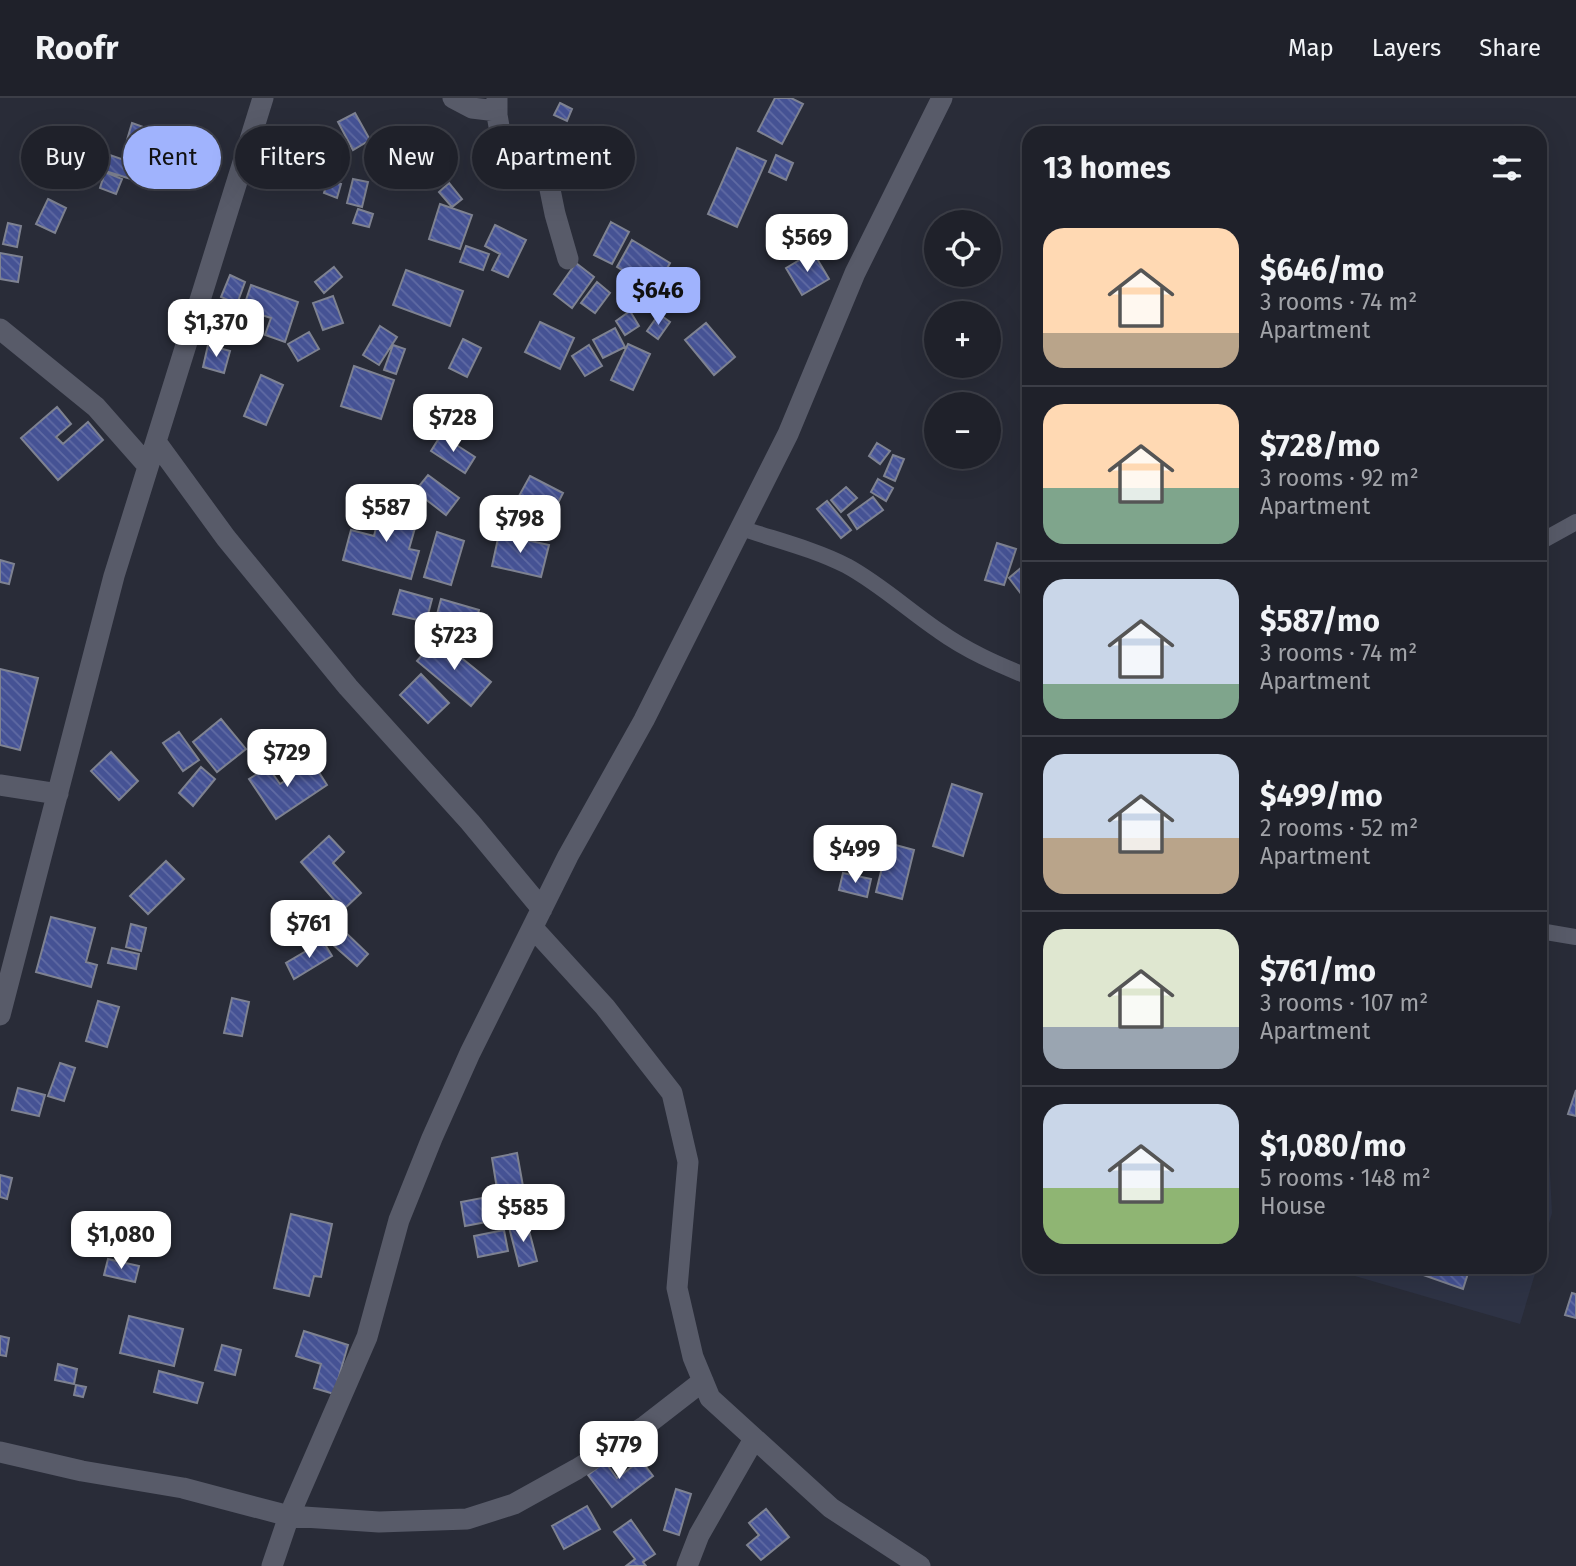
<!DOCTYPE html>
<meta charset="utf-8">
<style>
body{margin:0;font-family:"Fira Sans",sans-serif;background:#2c2e36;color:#f1f3f6;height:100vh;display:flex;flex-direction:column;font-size:26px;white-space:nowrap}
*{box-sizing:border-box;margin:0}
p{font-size:23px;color:#a1a3a8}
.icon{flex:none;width:38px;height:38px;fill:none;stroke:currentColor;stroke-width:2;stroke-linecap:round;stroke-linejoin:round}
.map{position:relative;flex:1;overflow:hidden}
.drawer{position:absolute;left:1022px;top:28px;width:525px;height:1148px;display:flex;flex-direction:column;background:#1f212a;border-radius:21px;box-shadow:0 7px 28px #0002,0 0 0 2px #3c3e47}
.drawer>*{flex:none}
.banner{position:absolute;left:21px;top:28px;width:665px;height:63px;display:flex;gap:14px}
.tools{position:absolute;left:924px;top:112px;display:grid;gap:14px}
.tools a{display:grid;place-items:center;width:77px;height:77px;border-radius:50%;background:#1f212a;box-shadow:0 7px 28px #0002,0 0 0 2px #3c3e47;font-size:35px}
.price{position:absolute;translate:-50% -60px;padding:0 16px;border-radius:14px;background:#fff;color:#222;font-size:23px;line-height:46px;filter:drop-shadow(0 2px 4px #0008)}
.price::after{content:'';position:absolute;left:50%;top:42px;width:21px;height:16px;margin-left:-10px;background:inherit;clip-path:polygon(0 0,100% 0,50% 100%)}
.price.on{background:#a0b3fd;color:#111}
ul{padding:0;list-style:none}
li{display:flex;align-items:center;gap:21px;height:175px;padding:0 21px}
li+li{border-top:2px solid #3c3e47}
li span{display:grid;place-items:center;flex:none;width:196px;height:140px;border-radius:21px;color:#555}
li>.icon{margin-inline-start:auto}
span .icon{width:84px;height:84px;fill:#fffc;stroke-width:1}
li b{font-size:30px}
h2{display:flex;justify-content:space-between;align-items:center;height:84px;padding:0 21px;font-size:30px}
.pill{padding:0 24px;border-radius:32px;background:#1f212a;box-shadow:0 7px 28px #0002,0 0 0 2px #3c3e47;font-size:24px;line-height:63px}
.pill.on{background:#a0b3fd;color:#111}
header{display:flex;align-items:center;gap:42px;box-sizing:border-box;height:98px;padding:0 35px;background:#1f212a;border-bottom:2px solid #3c3e47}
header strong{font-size:33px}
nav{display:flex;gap:38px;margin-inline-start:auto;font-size:24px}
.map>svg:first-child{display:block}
.built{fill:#2e3345}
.building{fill:url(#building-back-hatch);stroke:#7e8291;stroke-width:2}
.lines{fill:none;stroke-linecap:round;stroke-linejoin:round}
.lane{stroke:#585b69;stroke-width:16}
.street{stroke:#585b69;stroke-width:21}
</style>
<header>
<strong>Roofr</strong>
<nav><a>Map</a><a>Layers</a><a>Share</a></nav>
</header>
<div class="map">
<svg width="1576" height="1468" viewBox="0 0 1576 1468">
<defs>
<pattern id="building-back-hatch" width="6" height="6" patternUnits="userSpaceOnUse" patternTransform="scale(1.75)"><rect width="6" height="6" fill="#455294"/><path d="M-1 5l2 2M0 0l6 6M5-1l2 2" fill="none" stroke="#606ba4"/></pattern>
</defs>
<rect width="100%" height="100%" fill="#292c38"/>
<path class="built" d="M1540,874L1552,1115L1540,1157Z
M1324,1169H1537L1520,1226Z"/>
<path class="building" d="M775,0H791L803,6L782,46L758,33Z
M560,5L572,11L567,23L554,17Z
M355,15L370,42L353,52L338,24Z
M132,25L149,31L143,47L127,42Z
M414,28L434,37L422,68L401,60Z
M287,45L305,49L298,77L279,72Z
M131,50L156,58L147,86L102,72L107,56L127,63Z
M737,50L766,63L737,129L708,116Z
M323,51L340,56L334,77L317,73Z
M776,57L793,65L786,82L769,74Z
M105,74L122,81L116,96L100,90Z
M353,81L368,84L362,109L347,105Z
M328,82L341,86L337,100L324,95Z
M449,85L462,101L452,109L439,94Z
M48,101L66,110L55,135L36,126Z
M440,106L472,117L460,151L429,141Z
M358,111L373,116L369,129L353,125Z
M611,124L629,134L612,166L594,157Z
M8,125L21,128L17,149L3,146Z
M495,127L526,142L508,179L492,172L500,156L485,148Z
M632,142L670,165L655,192L617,169Z
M466,148L489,156L483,172L460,164Z
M813,154L829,181L802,197L786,170Z
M0,155L22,159L18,184L0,181Z
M576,165L594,179L572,210L554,196Z
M334,169L342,179L324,195L315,184Z
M406,172L463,193L450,228L393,207Z
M230,177L245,184L237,206L221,199Z
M597,184L610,195L595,215L581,205Z
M251,187L298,204L285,244L265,237L271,220L243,211Z
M333,198L343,225L323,232L313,205Z
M221,210L241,216L234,239L214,233Z
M630,213L639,228L625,237L616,223Z
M659,216L670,224L658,241L647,233Z
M540,224L574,240L560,271L525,254Z
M706,225L735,259L714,277L685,242Z
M380,228L397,239L379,267L363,257Z
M615,230L625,249L603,260L593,242Z
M309,234L319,251L298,263L288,246Z
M463,241L481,250L467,279L449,270Z
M628,246L650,256L633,292L611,282Z
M208,247L230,253L224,275L203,269Z
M393,247L405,251L396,276L384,272Z
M589,247L602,268L585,278L572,258Z
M354,268L394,282L381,321L341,308Z
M261,277L283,287L266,327L244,318Z
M57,309L71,326L56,339L63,346L88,324L103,342L58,382L21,340Z
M441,337L475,359L465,375L431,353Z
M877,345L890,353L880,366L869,358Z
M893,357L904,361L895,383L884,378Z
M428,377L459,400L446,417L415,393Z
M530,378L563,395L553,415L519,398Z
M878,381L893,390L886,403L871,394Z
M846,389L857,400L841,414L831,402Z
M873,399L883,412L857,431L848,417Z
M827,403L851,432L841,440L817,411Z
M382,406L419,416L409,451L419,453L411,481L343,462L351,432L374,438Z
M437,434L464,443L451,487L424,479Z
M499,436L549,447L541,479L492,468Z
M997,445L1016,451L1004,487L985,482Z
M0,462L14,466L9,486L0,484Z
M1029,463V498L1025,501L1009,480Z
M400,492L432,501L426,524L393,516Z
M441,501L479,512L473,534L435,524Z
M437,540L491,584L471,608L417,563Z
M0,571L38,580L20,652L0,647Z
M421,576L449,605L428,625L400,597Z
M221,621L246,651L217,674L193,644Z
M179,634L199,662L183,673L163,645Z
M111,654L138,683L119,702L91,673Z
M313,665L327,687L276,721L249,681L268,669L280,686Z
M201,669L215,681L193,708L179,695Z
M952,686L982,696L963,758L933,748Z
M329,738L344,754L333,765L361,795L343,812L301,764Z
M888,745L914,752L902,801L876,794Z
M166,763L184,781L148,816L130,798Z
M843,775L871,781L867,799L839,792Z
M51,819L95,830L86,864L97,867L91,889L36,874Z
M131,826L146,830L141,853L126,849Z
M344,833L368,856L357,868L332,846Z
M323,843L332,858L294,881L286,865Z
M112,850L139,856L136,871L108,865Z
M232,900L249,904L242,938L224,935Z
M98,903L119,909L107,949L86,943Z
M60,965L75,970L64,1003L48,998Z
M18,990L45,997L39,1018L12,1012Z
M1576,992V1018L1568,1016Z
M517,1055L528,1116L465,1128L461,1104L498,1097L492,1060Z
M0,1077L12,1080L7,1101L0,1099Z
M291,1116L332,1126L321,1179L314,1178L309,1198L274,1190Z
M527,1125L537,1163L519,1168L509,1129Z
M504,1132L508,1153L478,1159L474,1138Z
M108,1161L139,1168L135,1184L104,1177Z
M1426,1169H1470L1463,1191L1423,1177Z
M1572,1195L1576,1196V1220L1565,1217Z
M129,1218L183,1231L174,1268L120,1255Z
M304,1233L348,1247L334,1296L314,1290L321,1266L296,1258Z
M0,1238L9,1240L6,1258L0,1257Z
M222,1247L241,1252L235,1277L215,1272Z
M58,1266L77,1271L74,1286L55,1282Z
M159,1273L203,1285L197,1305L154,1294Z
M76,1287L86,1289L83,1299L74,1297Z
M641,1362L653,1378L612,1409L588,1377L605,1364L617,1380Z
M676,1391L691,1396L679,1437L664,1432Z
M587,1408L600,1431L564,1451L552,1428Z
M766,1411L789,1439L761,1462L747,1447L759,1437L749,1425Z
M631,1422L655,1456L643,1464L646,1468H626L635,1461L614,1434Z"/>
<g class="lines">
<path class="lane" d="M741,430C776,442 814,451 847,468C880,486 908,512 939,533C967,553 997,566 1029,579
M1540,444L1576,424
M1540,833L1576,839"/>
<path class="street" d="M453,0L472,10L497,13
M497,0V17L500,34L510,46L533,59L546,72L555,116L568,161
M0,231L96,309L148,368
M156,344L226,440L348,589L470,724L542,811
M0,687L58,696
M533,830L605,909L672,995L688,1064L677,1190L693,1259L710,1300L831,1410L920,1468
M0,917L114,478L263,0
M0,1354L82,1373L183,1390L289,1418L379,1424L467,1421L514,1406L577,1371L645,1328L703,1283
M272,1468L289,1418L367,1239L399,1122L432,1040L470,955L568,758L644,622L788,336L855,175L942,0
M687,1468L699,1437L754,1341"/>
</g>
</svg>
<div class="tools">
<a><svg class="icon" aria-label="locate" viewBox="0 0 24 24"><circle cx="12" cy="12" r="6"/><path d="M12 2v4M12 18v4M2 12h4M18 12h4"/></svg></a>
<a>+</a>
<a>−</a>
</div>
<b class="price" style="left:807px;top:176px">$569</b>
<b class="price on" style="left:658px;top:229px">$646</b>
<b class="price" style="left:216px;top:261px">$1,370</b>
<b class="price" style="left:453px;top:356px">$728</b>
<b class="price" style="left:386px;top:446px">$587</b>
<b class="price" style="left:520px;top:457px">$798</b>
<b class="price" style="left:454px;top:574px">$723</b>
<b class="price" style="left:287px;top:691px">$729</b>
<b class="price" style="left:855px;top:787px">$499</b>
<b class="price" style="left:309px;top:862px">$761</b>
<b class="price" style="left:523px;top:1146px">$585</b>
<b class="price" style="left:121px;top:1173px">$1,080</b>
<b class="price" style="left:619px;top:1383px">$779</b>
<div class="banner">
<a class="pill">Buy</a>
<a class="pill on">Rent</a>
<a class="pill">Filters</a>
<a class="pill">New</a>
<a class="pill">Apartment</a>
</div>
<section class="drawer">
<h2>13 homes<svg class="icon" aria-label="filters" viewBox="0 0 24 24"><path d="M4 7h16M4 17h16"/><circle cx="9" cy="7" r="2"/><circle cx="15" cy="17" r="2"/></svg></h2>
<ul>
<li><span style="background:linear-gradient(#ffd9b3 75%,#b9a48a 0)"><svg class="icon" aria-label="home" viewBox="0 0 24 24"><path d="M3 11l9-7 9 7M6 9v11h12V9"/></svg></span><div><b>$646/mo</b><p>3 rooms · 74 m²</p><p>Apartment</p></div></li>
<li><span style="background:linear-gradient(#ffd9b3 60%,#7fa58c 0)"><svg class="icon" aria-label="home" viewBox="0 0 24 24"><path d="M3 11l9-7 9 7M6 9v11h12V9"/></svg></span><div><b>$728/mo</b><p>3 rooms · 92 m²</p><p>Apartment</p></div></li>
<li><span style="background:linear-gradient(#c9d6e8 75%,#7fa58c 0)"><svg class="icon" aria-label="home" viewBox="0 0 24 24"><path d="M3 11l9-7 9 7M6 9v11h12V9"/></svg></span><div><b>$587/mo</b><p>3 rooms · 74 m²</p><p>Apartment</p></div></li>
<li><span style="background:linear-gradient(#c9d6e8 60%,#b9a48a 0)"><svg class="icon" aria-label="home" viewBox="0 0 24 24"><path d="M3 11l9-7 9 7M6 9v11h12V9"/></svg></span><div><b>$499/mo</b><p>2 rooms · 52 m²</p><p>Apartment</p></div></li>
<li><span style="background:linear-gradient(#dfe7d0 70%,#9aa5b1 0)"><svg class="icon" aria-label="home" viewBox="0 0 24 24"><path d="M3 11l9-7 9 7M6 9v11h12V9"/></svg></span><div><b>$761/mo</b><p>3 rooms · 107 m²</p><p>Apartment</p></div></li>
<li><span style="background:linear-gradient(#c9d6e8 60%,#8fb573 0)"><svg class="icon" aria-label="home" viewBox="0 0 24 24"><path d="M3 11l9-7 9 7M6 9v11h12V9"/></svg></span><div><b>$1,080/mo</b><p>5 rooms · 148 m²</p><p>House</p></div></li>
</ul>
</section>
</div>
